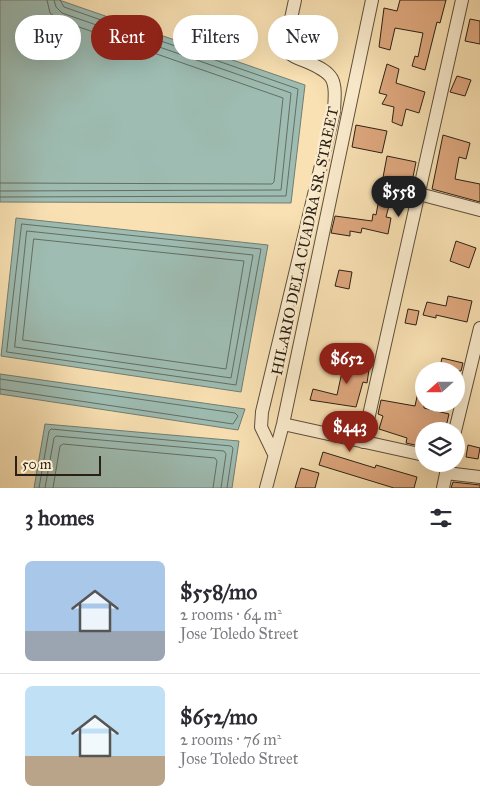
<!DOCTYPE html>
<meta charset="utf-8">
<style>
body{margin:0;font-family:"IM FELL Great Primer",serif;background:#f2f2f3;color:#2b2b33;height:100vh;display:flex;flex-direction:column;font-size:19px;white-space:nowrap}
*{box-sizing:border-box;margin:0}
p{font-size:16px;color:#7c7c81}
.icon{flex:none;width:28px;height:28px;fill:none;stroke:currentColor;stroke-width:2;stroke-linecap:round;stroke-linejoin:round}
.map{position:relative;height:488px;overflow:hidden}
.sheet{display:flex;flex-direction:column;background:#fff;flex:1}
.sheet>*{flex:none}
.guide{position:absolute;left:15px;top:15px;width:450px;height:45px;display:flex;gap:10px}
.needle{width:32px;rotate:249deg}
.fabs{position:absolute;left:415px;top:362px;display:grid;gap:10px}
.fabs a{display:grid;place-items:center;width:50px;height:50px;border-radius:50%;background:#fff;box-shadow:0 5px 20px #0002;font-size:25px}
.scale{position:absolute;left:15px;bottom:12px;width:86px;box-sizing:border-box;padding-left:5px;border:2px solid #2a2015;border-top:0;font-size:14px;line-height:18px;white-space:nowrap;color:#2a2015;-webkit-text-stroke:4px #fbecce;paint-order:stroke}
.price{position:absolute;translate:-50% -42px;padding:0 11px;border-radius:18px;background:#8f2418;color:#fff;font-size:16px;line-height:32px;filter:drop-shadow(0 1px 2px #0008)}
.price::after{content:'';position:absolute;left:50%;top:30px;width:15px;height:11px;margin-left:-8px;background:inherit;clip-path:polygon(0 0,100% 0,50% 100%)}
.price.current{background:#222;color:#fff}
ul{padding:0;list-style:none}
li{display:flex;align-items:center;gap:15px;height:125px;padding:0 25px}
li+li{border-top:1px solid #e1e1e2}
li span{display:grid;place-items:center;flex:none;width:140px;height:100px;border-radius:8px;color:#555}
li>.icon{margin-inline-start:auto}
span .icon{width:60px;height:60px;fill:#fffc;stroke-width:1}
li b{font-size:21px}
h2{display:flex;justify-content:space-between;align-items:center;height:60px;padding:0 25px;font-size:21px}
.chip{padding:0 18px;border-radius:22px;background:#fff;box-shadow:0 5px 20px #0002;font-size:18px;line-height:45px}
.chip.current{background:#8f2418;color:#fff}
.map>svg:first-child{display:block}
.water{fill:#9ebcb2;stroke:#707e73}
.lines{fill:none;stroke-linecap:round;stroke-linejoin:round}
.shore{stroke:#646e64;stroke-width:1}
.building{fill:#e0a87f;stroke:#2a2015}
.minor-casing{stroke:#5e503c;stroke-width:14}
.minor{stroke:#fbecce;stroke-width:12}
.labels{text-anchor:middle;stroke-width:5;stroke-linejoin:round;paint-order:stroke}
.street-label{font-size:15px;fill:#2a2015;stroke:#fbecce}
</style>
<div class="map">
<svg width="480" height="488" viewBox="0 0 480 488">
<rect width="100%" height="100%" fill="#f9e1b3"/>
<filter id="stains"><feTurbulence type="fractalNoise" baseFrequency=".004" numOctaves="4"/><feColorMatrix values="0 0 0 0 .2 0 0 0 0 .09 0 0 0 0 .02 0 0 0 .5 -.17"/></filter>
<radialGradient id="worn" r=".72"><stop offset=".6" stop-color="#630" stop-opacity="0"/><stop offset="1" stop-color="#630" stop-opacity=".3"/></radialGradient>
<path class="water" d="M0,0H59L305,85L291,203L0,202Z
M16,218L268,245L241,392L1,356Z
M0,374L245,409L238,430L0,394Z
M45,424L239,441L232,488H34Z"/>
<g class="lines">
<path class="shore" d="M0,183L272,184L274,182L283,98L59,20L50,13L47,0
M0,191L281,190L291,93L62,13L56,7L54,0
M0,197L286,196L298,89L64,7L60,0
M22,224L261,249L236,385L7,352Z
M27,231L253,255L231,378L15,347Z
M34,239L244,261L226,369L23,340Z
M0,379L235,413L238,416L233,424L0,389
M39,488L49,431L51,429L231,446L233,448L227,488
M45,488L54,438L56,436L224,451L226,454L221,488
M53,488L60,446L63,444L215,458L217,461L213,488"/>
</g>
<path class="building" d="M400,0H446L440,23L437,22L425,70L412,66L415,56L418,57L423,33L395,28L390,50L379,47L384,8L397,11Z
M470,19L480,21V44L465,41Z
M387,64L399,69L396,83L425,92L419,113L406,109L402,126L392,122L394,107L382,104L387,95L379,93Z
M457,76L471,80L465,96L450,92Z
M356,125L387,131L382,153L352,147Z
M443,135L470,143L466,159L459,157L455,179L480,184V202L432,189Z
M387,156L416,162L411,187L391,183L388,202H390L386,217L391,218L388,234L362,228L361,233L350,231V236L331,233L335,216L372,221L373,214L376,215Z
M456,241L476,248L469,268L450,261Z
M339,270L352,272L349,289L335,286Z
M448,296L472,301L467,322L436,315V318L423,315L427,302L446,306Z
M408,309L419,311L416,325L405,323Z
M345,358L370,363L367,383L363,382L356,407L310,400L313,389L337,395Z
M442,358L463,363L461,371H439Z
M420,383H424V408L449,414L446,427L444,426L443,431H424V447L406,443L407,438L379,429L383,416L378,414L381,400L415,406Z
M468,445L480,448L478,459L466,457Z
M323,452L375,468L376,465L417,477L414,488H394L319,465Z
M301,468L319,473L315,488H295Z
M453,482L480,485V488H451Z"/>
<g class="lines">
<defs>
<path id="minor" d="M419,194L480,210
M283,424L424,455
M455,431L480,328
M363,442L462,0
M274,454L261,427L262,412L334,111C336,79 336,74 305,61C299,59 293,57 288,52L286,42L295,0
M446,473L480,477
M266,488L283,424L372,0
M443,488L448,464"/>
</defs>
<use href="#minor" class="minor-casing"/>
<use href="#minor" class="minor"/>
</g>
<g class="labels">
<g class="street-label">
<text transform="translate(305 241) rotate(-78)" y="5">HILARIO DELA CUADRA SR. STREET</text>
</g>
</g>
<rect width="100%" height="100%" filter="url(#stains)"/>
<rect width="100%" height="100%" fill="url(#worn)"/>
</svg>
<div class="fabs">
<a><svg class="needle" viewBox="-14 -14 28 28"><path d="M0-13l5 13h-10z" fill="#e53935"/><path d="M0 13l5-13h-10z" fill="#7c7c81"/></svg></a>
<a><svg class="icon" aria-label="layers" viewBox="0 0 24 24"><path d="M12 4l9 5-9 5-9-5zM3 14l9 5 9-5"/></svg></a>
</div>
<div class="scale">50 m</div>
<b class="price current" style="left:399px;top:218px">$558</b>
<b class="price" style="left:347px;top:385px">$652</b>
<b class="price" style="left:350px;top:453px">$443</b>
<div class="guide">
<a class="chip">Buy</a>
<a class="chip current">Rent</a>
<a class="chip">Filters</a>
<a class="chip">New</a>
</div>
</div>
<section class="sheet">
<h2>3 homes<svg class="icon" aria-label="filters" viewBox="0 0 24 24"><path d="M4 7h16M4 17h16"/><circle cx="9" cy="7" r="2"/><circle cx="15" cy="17" r="2"/></svg></h2>
<ul>
<li><span style="background:linear-gradient(#a9c7e8 70%,#9aa5b1 0)"><svg class="icon" aria-label="home" viewBox="0 0 24 24"><path d="M3 11l9-7 9 7M6 9v11h12V9"/></svg></span><div><b>$558/mo</b><p>2 rooms · 64 m²</p><p>Jose Toledo Street</p></div></li>
<li><span style="background:linear-gradient(#bfe0f5 70%,#b9a48a 0)"><svg class="icon" aria-label="home" viewBox="0 0 24 24"><path d="M3 11l9-7 9 7M6 9v11h12V9"/></svg></span><div><b>$652/mo</b><p>2 rooms · 76 m²</p><p>Jose Toledo Street</p></div></li>
</ul>
</section>
